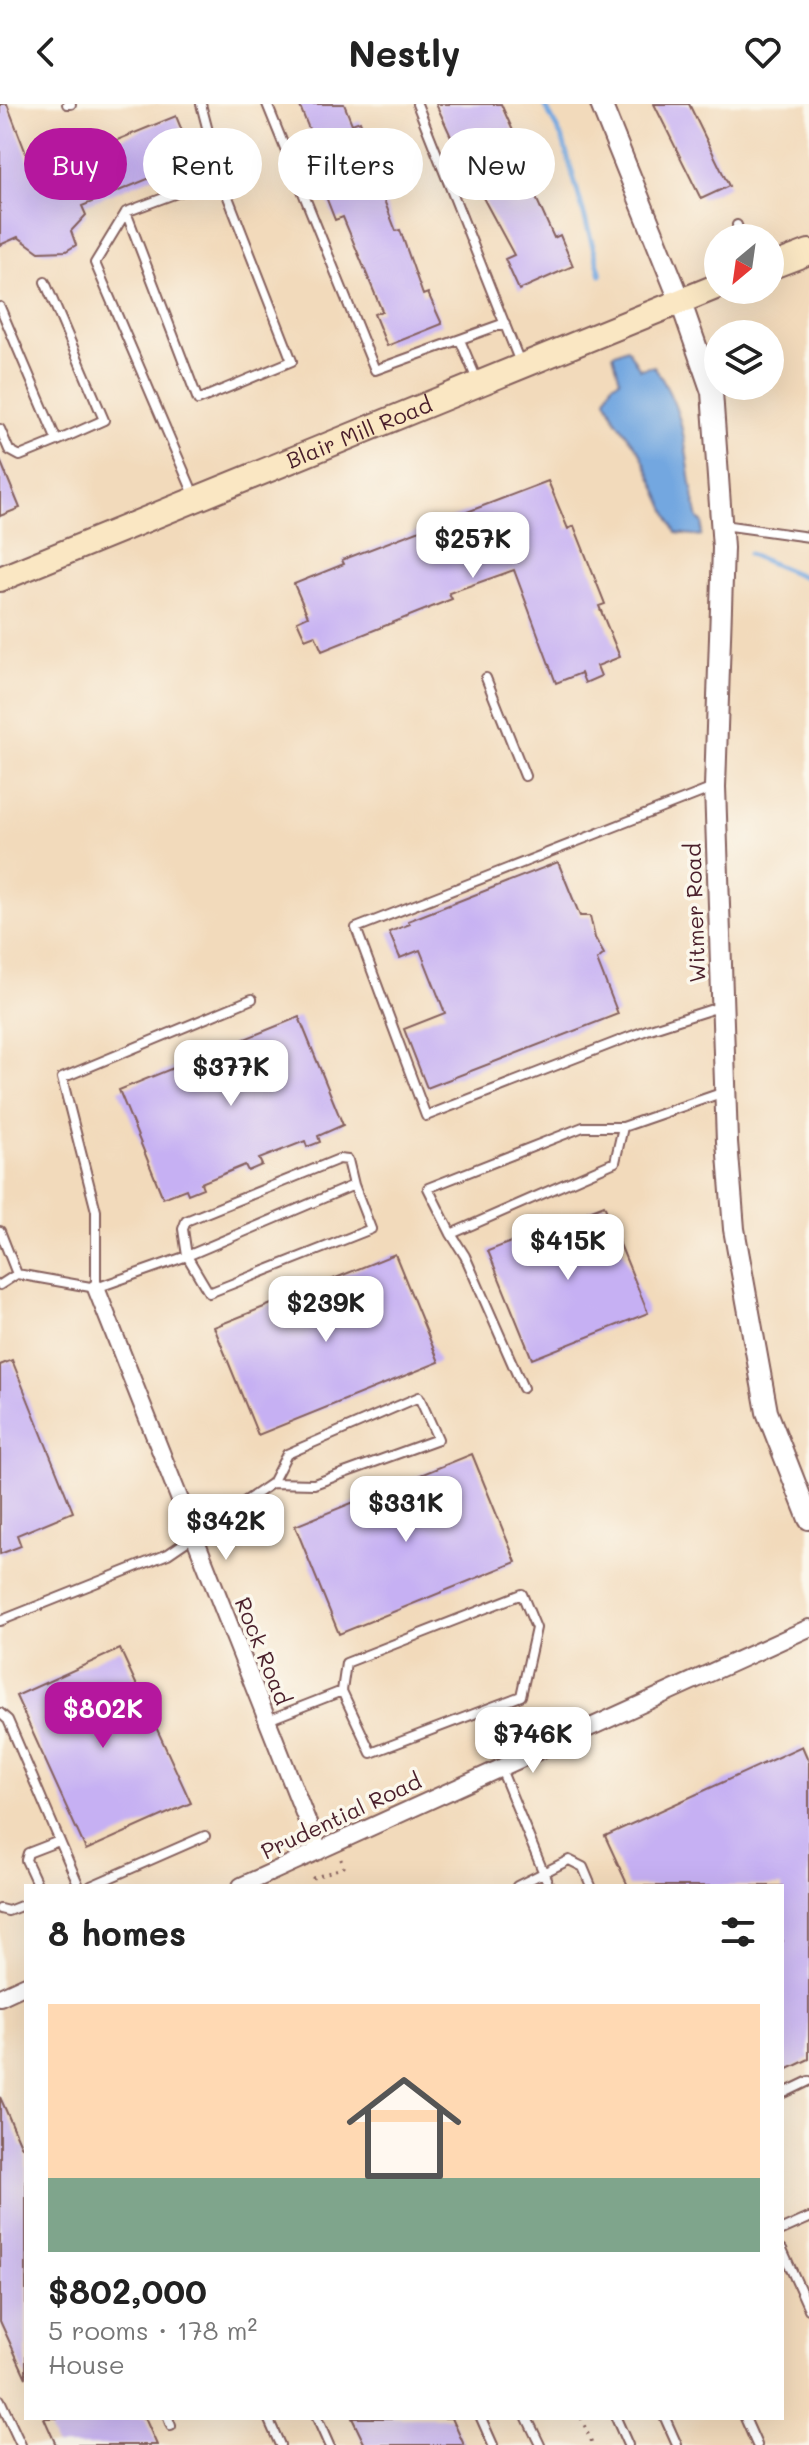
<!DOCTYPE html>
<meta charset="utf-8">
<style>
body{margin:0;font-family:Mali,sans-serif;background:#f2f2f2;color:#222;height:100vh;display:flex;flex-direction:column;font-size:30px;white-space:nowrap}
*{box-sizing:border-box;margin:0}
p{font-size:26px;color:#767676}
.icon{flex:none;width:44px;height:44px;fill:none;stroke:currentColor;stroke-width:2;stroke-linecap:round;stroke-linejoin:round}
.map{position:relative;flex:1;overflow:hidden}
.side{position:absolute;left:24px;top:1780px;width:760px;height:536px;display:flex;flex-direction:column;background:#fff;border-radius:0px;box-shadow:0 8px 32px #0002}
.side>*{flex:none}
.banner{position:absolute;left:24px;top:24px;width:762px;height:72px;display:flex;gap:16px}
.needle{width:52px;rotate:209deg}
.tools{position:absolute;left:704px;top:120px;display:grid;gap:16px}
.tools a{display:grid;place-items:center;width:80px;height:80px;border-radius:50%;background:#fff;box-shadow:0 8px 32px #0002;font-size:40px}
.price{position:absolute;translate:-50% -68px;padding:0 18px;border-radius:16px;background:#fff;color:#222;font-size:26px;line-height:52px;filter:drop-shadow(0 2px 4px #0008)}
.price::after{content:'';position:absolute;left:50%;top:48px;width:24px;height:18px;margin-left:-12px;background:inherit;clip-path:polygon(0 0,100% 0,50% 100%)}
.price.on{background:#b5179e;color:#fff}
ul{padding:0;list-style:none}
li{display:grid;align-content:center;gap:16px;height:424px;padding:0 24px}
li+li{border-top:2px solid #e0e0e0}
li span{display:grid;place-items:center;height:248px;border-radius:0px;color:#555}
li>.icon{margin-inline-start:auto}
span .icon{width:144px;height:144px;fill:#fffc;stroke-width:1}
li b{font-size:34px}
h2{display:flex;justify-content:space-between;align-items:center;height:96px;padding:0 24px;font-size:34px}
.tag{padding:0 28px;border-radius:36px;background:#fff;box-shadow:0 8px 32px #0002;font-size:28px;line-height:72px}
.tag.on{background:#b5179e;color:#fff}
header{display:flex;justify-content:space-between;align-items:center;height:104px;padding:0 24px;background:#fff;font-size:36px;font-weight:700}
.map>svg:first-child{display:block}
.water{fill:#73a7e0;stroke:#5e6386;stroke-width:2}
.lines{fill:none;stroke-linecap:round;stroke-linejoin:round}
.stream{stroke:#73a7e0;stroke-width:5}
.building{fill:#c6b0f3}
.service-casing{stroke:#85605d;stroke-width:12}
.minor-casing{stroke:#85605d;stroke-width:20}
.tertiary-casing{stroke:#85605d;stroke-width:24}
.secondary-casing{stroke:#85605d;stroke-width:28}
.path{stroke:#85605d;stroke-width:3;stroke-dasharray:2 6;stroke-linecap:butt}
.service{stroke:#fff;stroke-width:8}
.minor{stroke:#fff;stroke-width:16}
.tertiary{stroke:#fff;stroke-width:20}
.secondary{stroke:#fae7c3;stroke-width:24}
.labels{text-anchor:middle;stroke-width:7;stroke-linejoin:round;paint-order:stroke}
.street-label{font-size:22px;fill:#4a1f2b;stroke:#fbf7ec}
</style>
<header><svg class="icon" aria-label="back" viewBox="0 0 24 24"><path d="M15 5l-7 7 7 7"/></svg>Nestly<svg class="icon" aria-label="heart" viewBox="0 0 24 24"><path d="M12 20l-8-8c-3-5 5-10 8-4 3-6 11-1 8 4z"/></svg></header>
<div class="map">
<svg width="809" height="2341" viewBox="0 0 809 2341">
<rect width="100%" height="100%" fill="#fbf7ec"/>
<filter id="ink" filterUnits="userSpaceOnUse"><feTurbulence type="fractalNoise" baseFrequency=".0125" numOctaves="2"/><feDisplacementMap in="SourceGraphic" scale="16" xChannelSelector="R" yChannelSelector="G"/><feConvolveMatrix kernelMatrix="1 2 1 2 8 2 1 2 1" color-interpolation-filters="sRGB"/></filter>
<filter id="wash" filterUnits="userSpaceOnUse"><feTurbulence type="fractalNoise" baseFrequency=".006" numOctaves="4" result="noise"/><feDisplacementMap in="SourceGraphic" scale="32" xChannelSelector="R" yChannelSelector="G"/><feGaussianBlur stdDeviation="1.8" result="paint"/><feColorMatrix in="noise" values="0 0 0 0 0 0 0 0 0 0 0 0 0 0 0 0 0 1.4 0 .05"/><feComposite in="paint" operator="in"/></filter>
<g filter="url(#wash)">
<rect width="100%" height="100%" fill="#f2dabb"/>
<path class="water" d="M627,244L640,265L654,262C692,319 683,354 698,415L703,419L701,432L676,429L640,348L616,316L606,295L612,280L620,276L613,250Z"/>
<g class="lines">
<path class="stream" d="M544,0L563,36L601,171
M749,450L809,475"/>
</g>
<g id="blocks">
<path class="building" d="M0,0H7L34,70L176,12L194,56L82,102L86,111L71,127L76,141L66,147L39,148L18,133L0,141Z
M299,0H344L352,20L360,17L389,94L384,96L396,127L400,126L423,191L428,189L442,220L387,242L374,210L382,207L343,113L335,116L305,39L313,35Z
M436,0H501L518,38L512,40L554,134L560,131L573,162L519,186L505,155L514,151L481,90L486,88L472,57L464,61Z
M654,0H689L729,82L701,95Z
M0,356L20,404L0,412Z
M548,377L568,425L574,422L605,500L599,502L620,553L597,562L601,572L585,579L581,569L556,579L514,466L449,489L452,495L322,547L315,531L305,535L297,517L308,512L294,480L344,460L342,456Z
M558,758L580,812H590L595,834L604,850L597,856L618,910L427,984L404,925L445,909L420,846L400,854L389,828L410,820L408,817Z
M299,913L343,1021L318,1032L320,1038L307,1043L305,1037L259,1055L262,1061L248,1067L245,1061L201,1079L203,1084L188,1090L186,1085L163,1094L119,986Z
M604,1101L648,1209L532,1255L488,1147Z
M395,1150L439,1258L258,1331L214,1223L299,1189L296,1184L308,1179L311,1184Z
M12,1256L73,1408L17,1431L21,1442L0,1450V1261Z
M472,1350L516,1458L339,1530L295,1422Z
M120,1545L191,1699L86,1746L16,1592Z
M802,1642L809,1658V1955L782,1968V1782H628L605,1732Z
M0,1993L22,2043L26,2042V2274L0,2217Z
M44,2314H145L157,2341H56Z
M352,2314H452L464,2341H365Z"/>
</g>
</g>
<g filter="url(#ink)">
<use href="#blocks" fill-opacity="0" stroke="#85605d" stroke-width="2"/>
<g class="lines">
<defs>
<path id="service" d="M67,0H71
M267,0L375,266L505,219
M417,0L521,261
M126,108L220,73
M737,121L741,134
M45,178L104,316L57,337
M0,203L57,337L20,352L9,346L0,325
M460,236L477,276
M195,393L95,159L126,108L198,296L292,257L219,70L201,0
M723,421L809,433
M486,574L525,672
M713,684L356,824L426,1012L647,926L722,902
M623,1023L615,1058L451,1130L428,1084L583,1023H623L724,988
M0,1127L17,1170L96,1184L187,1152L209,1189L371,1125L354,1081L187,1152L183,1125L186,1117L339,1055L348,1056L354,1081
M451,1130L465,1152L523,1284
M0,1181L17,1170
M96,1183V1107L62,974L252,895
M0,1517L168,1450L272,1379L314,1380L438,1335L419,1293L287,1350L272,1379
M0,1609L8,1616L79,1782
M268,1616L342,1587L371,1649L521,1592L536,1524L522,1490L346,1559L342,1587
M501,1665L549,1782
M38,1782L26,1756L28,1749L59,1737
M91,1782L205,1732
M517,1782L569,1756L583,1763L591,1782
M0,1805L8,1807L26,1800
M782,1990L809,1977
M782,2126L809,2114
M782,2145L809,2205
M0,2296L21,2341
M168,2314L171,2322
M268,2314L280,2341
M317,2314L329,2341
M481,2314L493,2341
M527,2314L540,2341
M616,2314L628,2341
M665,2314L677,2341
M745,2314L757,2341"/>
<path id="minor" d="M96,1184L319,1747
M241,1782L809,1524
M0,1893L26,1881"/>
<path id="tertiary" d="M601,0L680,196L712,288L723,444L715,683L727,1038L734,1125L767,1308L809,1415"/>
<g id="secondary">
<path d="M770,163L809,148"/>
<path id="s1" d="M0,475L718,182"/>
</g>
</defs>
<use href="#service" class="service-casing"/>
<use href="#minor" class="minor-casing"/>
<use href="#tertiary" class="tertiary-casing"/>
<use href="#secondary" class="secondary-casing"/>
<path class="path" d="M316,1782L313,1774L344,1763L340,1753
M581,2314L593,2341"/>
<use href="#service" class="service"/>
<use href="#minor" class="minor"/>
<use href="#tertiary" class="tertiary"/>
<use href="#secondary" class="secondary"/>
</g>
</g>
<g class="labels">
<g class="street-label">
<text dy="8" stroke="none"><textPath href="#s1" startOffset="388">Blair Mill Road</textPath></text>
<text transform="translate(695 809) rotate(-92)" y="8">Witmer Road</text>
<text transform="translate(263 1547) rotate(68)" y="8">Rock Road</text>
<text transform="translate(341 1712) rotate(-25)" y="8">Prudential Road</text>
</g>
</g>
</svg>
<div class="tools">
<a><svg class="needle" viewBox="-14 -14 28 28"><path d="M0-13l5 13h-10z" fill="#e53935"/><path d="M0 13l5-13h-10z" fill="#767676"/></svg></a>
<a><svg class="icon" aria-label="layers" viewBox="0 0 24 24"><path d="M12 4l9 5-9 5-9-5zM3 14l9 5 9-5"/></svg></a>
</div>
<b class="price" style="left:473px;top:476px">$257K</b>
<b class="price" style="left:231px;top:1004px">$377K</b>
<b class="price" style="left:568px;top:1178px">$415K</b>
<b class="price" style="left:326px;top:1240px">$239K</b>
<b class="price" style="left:406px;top:1440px">$331K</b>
<b class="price" style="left:226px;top:1458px">$342K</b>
<b class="price on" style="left:103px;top:1646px">$802K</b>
<b class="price" style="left:533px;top:1671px">$746K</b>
<div class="banner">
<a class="tag on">Buy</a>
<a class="tag">Rent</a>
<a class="tag">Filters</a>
<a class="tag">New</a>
</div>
<section class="side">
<h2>8 homes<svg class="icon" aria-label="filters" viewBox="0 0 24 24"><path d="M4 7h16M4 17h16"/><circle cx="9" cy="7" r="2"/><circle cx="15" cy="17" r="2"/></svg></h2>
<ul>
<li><span style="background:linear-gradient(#ffd9b3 70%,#7fa58c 0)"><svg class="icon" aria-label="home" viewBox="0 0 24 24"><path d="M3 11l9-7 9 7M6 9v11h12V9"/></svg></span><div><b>$802,000</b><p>5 rooms · 178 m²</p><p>House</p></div></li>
</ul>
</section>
</div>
